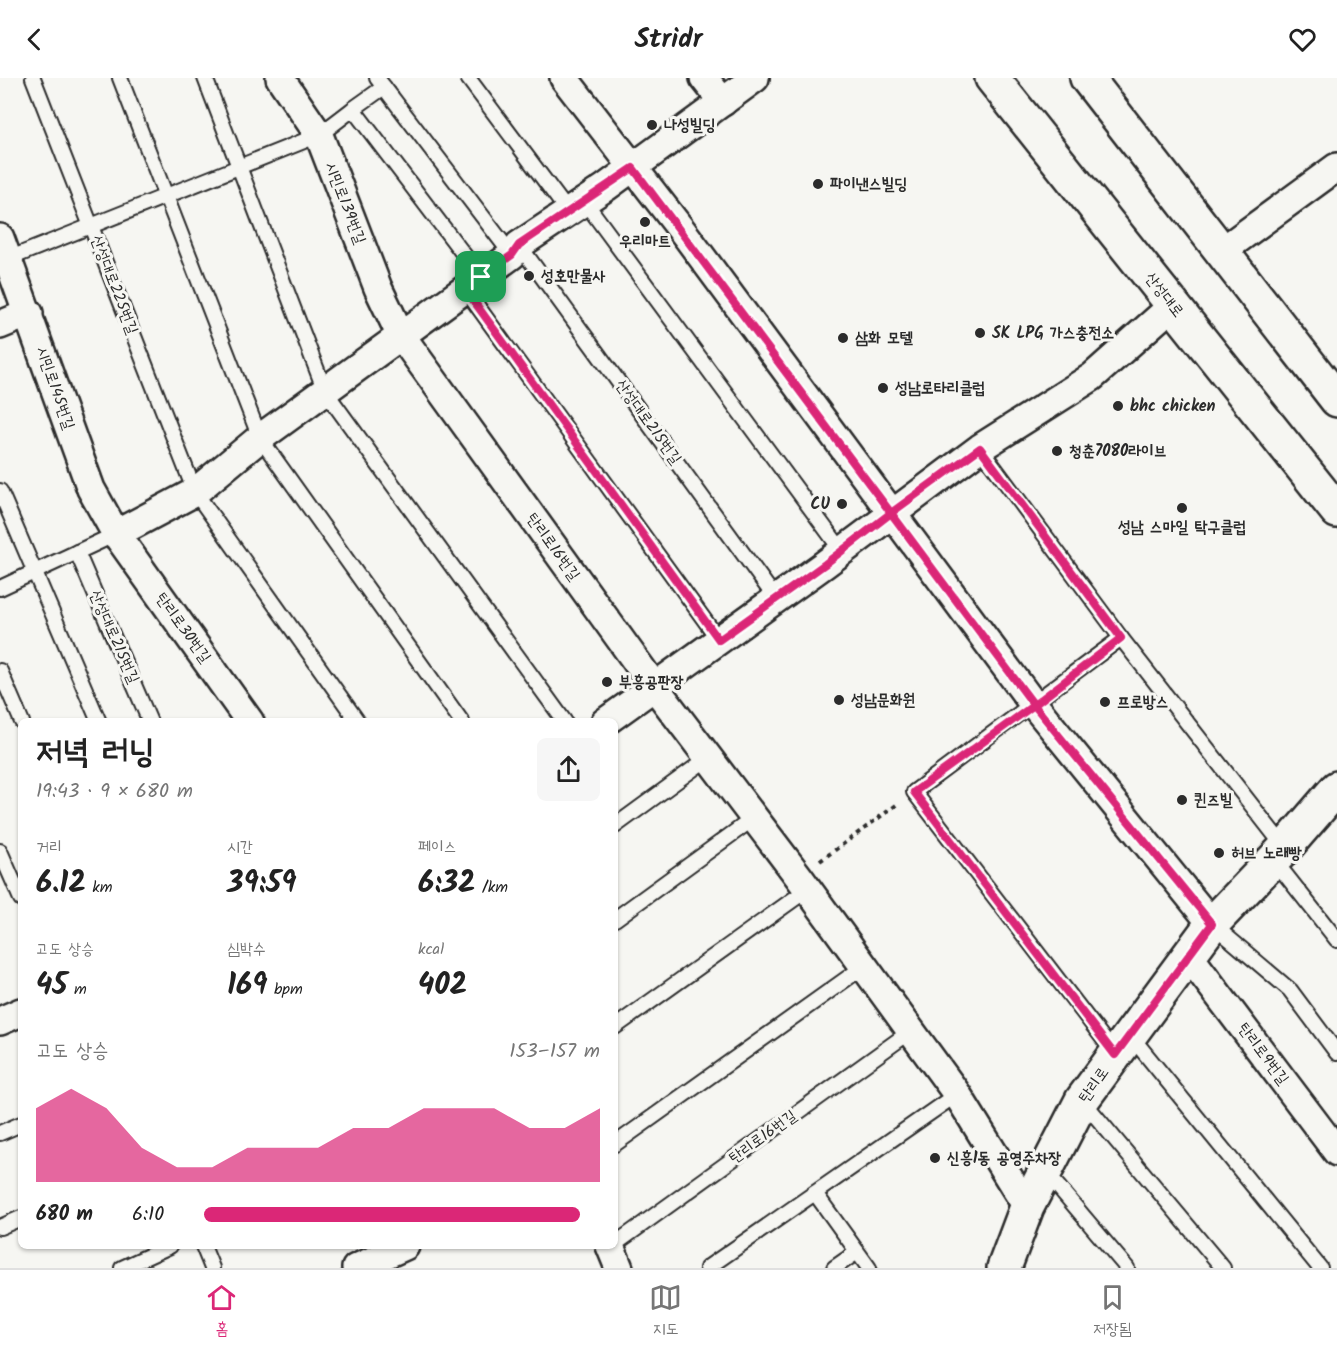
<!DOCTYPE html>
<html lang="ko">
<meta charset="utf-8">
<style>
:root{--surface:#fff;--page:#f6f6f6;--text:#222;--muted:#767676;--line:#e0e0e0;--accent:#db2777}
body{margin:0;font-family:Kalam,"Poor Story",sans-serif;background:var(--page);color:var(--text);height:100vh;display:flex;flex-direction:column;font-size:22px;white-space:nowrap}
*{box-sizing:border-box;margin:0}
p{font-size:20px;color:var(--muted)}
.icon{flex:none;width:33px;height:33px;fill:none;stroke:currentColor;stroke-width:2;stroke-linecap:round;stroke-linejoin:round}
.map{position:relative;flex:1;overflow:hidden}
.panel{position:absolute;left:18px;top:640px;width:600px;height:531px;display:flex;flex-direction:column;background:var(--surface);border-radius:9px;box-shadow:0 2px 4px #0004}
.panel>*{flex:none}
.pin{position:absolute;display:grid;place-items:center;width:51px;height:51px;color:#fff;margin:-26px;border-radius:12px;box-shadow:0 3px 9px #0006}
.round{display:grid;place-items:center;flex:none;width:63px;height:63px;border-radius:9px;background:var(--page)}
.overview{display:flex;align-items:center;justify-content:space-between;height:102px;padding:0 18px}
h1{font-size:33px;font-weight:700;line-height:45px}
.metrics{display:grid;grid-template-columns:repeat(3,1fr);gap:9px;height:102px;padding:6px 18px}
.metrics div{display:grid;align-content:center}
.metrics b{font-size:30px;font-weight:700}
.metrics small{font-size:16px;font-weight:400}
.metrics p{font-size:16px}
.chart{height:168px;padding:12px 18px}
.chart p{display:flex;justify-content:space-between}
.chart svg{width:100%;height:108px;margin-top:6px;fill:var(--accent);opacity:.7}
ul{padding:0 18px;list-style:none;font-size:20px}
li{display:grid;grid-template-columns:96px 72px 1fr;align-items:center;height:45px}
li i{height:15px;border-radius:8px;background:var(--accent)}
header{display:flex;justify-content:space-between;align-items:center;height:78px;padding:0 18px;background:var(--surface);font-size:27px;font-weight:700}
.menu{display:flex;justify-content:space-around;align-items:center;height:84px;border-top:2px solid var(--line);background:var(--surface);font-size:16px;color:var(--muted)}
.menu a{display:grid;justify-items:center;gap:3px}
.menu .selected{color:var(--accent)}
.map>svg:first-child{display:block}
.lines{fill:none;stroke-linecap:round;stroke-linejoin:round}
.service-casing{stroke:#2b2b2b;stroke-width:18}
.minor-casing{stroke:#2b2b2b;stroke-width:32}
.secondary-casing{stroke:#2b2b2b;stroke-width:38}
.primary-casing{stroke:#2b2b2b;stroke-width:38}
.path{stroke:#2b2b2b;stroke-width:4;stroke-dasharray:4.5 4.5;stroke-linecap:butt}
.service{stroke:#f6f6f2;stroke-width:14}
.minor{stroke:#f6f6f2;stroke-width:27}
.secondary{stroke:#f6f6f2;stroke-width:33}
.primary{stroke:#f6f6f2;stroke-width:33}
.route-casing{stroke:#fff;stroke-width:12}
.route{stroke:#db2777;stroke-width:8}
.poi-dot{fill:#2b2b2b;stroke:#f6f6f2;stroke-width:2}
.labels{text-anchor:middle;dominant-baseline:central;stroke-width:6;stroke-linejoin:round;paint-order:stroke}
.poi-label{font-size:16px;font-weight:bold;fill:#2b2b2b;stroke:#f6f6f2;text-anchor:start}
.street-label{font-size:16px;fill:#2b2b2b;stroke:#f6f6f2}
</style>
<header><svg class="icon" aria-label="back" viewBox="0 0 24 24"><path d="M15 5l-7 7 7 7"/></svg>Stridr<svg class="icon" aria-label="heart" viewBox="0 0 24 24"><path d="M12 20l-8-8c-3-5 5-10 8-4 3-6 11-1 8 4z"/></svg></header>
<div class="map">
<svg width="1337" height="1190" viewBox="0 0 1337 1190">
<rect width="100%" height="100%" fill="#f6f6f2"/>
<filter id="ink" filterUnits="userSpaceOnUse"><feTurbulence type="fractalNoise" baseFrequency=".0167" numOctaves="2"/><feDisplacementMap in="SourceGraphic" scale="12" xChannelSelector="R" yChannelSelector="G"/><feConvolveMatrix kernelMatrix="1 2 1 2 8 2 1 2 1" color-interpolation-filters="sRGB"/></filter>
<g filter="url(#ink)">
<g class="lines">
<defs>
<g id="service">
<path d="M 33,0 L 195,414 L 358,644"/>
<path d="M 120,0 L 260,360 L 462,644"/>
<path d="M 205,0 L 325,313 L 565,644"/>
<path d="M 377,0 L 512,177"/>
<path d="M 468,0 L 569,135"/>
<path d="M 353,31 L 384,9"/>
<path d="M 585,124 L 842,473"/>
<path d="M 519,167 L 776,521"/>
<path d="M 8,181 L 319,57 L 353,31 L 481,199"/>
<path d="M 465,211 L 719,562"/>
<path d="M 980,370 L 1121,560 L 1285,770"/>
<path d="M 0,413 L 99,644"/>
<path d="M 77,474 L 150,644"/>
<path d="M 0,510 L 116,456"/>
<path d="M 0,593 L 22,644"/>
<path d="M 615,748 L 708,680"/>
<path d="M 0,773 L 21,821"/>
<path d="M 1274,782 L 1337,862"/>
<path d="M 615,841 L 754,740"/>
<path d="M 1212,846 L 1290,912 L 1337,975"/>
<path d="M 615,949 L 808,811"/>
<path d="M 1130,957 L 1320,1190"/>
<path d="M 1115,976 L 914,714 L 1121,560"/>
<path d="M 1083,1023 L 1223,1190"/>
<path d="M 0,1055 L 21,1046"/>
<path d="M 615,1066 L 863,889"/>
<path d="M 1045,1093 L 1127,1190"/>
<path d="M 815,1115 L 869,1190"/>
<path d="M 0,1149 L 21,1140"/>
<path d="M 615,1166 L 911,953"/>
<path d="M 203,1168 L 212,1190"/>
<path d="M 122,1190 L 170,1168"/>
<path d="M 707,1190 L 957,1016"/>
<path d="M 834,1190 L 857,1174"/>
</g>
<g id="minor">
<path d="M 280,0 L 319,57 L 378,210 L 400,256 L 654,608 L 799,799 L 911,953 L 957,1016 L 1027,1129"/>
<path d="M 564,0 L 687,159 L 1034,627 L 1212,846"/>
<path d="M 704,0 L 723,24"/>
<path d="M 0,160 L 91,411 L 116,456 L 250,644"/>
<path d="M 1222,173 L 1337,89"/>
<path d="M 0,247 L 29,235"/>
<path d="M 116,456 L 195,414 L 260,360 L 512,177 L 519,167 L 606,109 L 755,0"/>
<path d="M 605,644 L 825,486 L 980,370 L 1092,299 L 1172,228"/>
<path d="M 1189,878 L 1337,1074"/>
<path d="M 0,943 L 21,934"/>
<path d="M 610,1168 L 619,1190"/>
<path d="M 356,1190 L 405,1168"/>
</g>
<path id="secondary" d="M 1004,1190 L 1027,1129 L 1082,1022 L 1212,846 L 1285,770 L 1337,710"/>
<g id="primary">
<path d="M 992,0 L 1337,433"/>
<path d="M 1087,0 L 1337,322"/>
</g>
</defs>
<use href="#service" class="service-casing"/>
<use href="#minor" class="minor-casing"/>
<use href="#secondary" class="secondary-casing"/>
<use href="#primary" class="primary-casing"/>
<path class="path" d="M 820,783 L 899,725"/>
<use href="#service" class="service"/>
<use href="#minor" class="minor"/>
<use href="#secondary" class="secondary"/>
<use href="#primary" class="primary"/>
</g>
</g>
<g class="lines" filter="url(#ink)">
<defs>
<path id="route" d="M 481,199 L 465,211 L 719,562 L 825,486 L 891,435 L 1034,627 L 914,714 L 1115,977 L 1212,846 L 1034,627 L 1121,560 L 980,370 L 891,435 L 633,90 L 519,167 L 512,177 L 481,199"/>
</defs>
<use href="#route" class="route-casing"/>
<use href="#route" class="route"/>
</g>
<g class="poi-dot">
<circle cx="652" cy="47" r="6"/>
<circle cx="818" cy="106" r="6"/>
<circle cx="645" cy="144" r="6"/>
<circle cx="529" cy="198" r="6"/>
<circle cx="980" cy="255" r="6"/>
<circle cx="843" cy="260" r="6"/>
<circle cx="883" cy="310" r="6"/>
<circle cx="1118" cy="328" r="6"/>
<circle cx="1057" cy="373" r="6"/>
<circle cx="842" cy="426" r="6"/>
<circle cx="1182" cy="430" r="6"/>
<circle cx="607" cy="604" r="6"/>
<circle cx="839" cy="622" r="6"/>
<circle cx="1105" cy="624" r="6"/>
<circle cx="1182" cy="722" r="6"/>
<circle cx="1219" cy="775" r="6"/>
<circle cx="935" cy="1080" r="6"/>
</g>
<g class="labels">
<g class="poi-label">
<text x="664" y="47">나성빌딩</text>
<text x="830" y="106">파이낸스빌딩</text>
<text x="645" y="163" text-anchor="middle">우리마트</text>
<text x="541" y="198">성호만물사</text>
<text x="992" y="255">SK LPG 가스충전소</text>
<text x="855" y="260">삼화 모텔</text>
<text x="895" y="310">성남로타리클럽</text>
<text x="1130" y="328">bhc chicken</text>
<text x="1069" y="373">청춘7080라이브</text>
<text x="830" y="426" text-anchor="end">CU</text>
<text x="1182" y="449" text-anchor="middle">성남 스마일 탁구클럽</text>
<text x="619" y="604">부흥공판장</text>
<text x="851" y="622">성남문화원</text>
<text x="1117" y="624">프로방스</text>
<text x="1194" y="722">퀸즈빌</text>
<text x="1231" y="775">허브 노래빵</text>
<text x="947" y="1080">신흥1동 공영주차장</text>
</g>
<g class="street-label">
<text transform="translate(345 125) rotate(69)">시민로139번길</text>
<text transform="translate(114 207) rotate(69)">산성대로225번길</text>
<text transform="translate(1164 217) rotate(52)">산성대로</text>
<text transform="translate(55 310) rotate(71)">시민로145번길</text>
<text transform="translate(648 344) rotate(54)">산성대로215번길</text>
<text transform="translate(553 469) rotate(54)">탄리로16번길</text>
<text transform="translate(183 550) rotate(54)">탄리로30번길</text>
<text transform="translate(114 559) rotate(66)">산성대로215번길</text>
<text transform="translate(1263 976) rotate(53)">탄리로9번길</text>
<text transform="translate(1094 1007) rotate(-55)">탄리로</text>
<text transform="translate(763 1059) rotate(-36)">탄리로16번길</text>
</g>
</g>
</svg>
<div class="pin" style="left:481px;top:199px;background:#1e9e55"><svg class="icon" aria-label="arrive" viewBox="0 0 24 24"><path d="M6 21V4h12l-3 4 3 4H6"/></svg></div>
<section class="panel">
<div class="overview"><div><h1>저녁 러닝</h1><p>19:43 · 9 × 680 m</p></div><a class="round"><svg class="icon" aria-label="share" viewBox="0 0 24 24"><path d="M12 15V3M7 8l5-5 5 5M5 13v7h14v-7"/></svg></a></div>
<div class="metrics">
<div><p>거리</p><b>6.12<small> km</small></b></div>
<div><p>시간</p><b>39:59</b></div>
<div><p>페이스</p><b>6:32<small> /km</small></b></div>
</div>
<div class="metrics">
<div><p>고도 상승</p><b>45<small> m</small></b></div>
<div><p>심박수</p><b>169<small> bpm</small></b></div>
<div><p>kcal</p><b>402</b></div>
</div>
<div class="chart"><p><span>고도 상승</span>153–157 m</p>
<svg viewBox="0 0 160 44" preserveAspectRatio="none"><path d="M0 44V14L10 6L20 14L30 30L40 38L50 38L60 30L70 30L80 30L90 22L100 22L110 14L120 14L130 14L140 22L150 22L160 14V44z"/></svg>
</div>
<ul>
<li><b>680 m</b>6:10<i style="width:95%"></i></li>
</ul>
</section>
</div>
<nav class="menu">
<a class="selected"><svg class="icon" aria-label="home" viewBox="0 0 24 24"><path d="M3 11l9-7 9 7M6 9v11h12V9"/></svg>홈</a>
<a><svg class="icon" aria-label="map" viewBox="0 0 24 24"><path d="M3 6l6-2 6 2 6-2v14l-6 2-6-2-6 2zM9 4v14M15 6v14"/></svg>지도</a>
<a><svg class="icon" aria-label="saved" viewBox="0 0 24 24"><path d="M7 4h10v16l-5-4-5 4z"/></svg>저장됨</a>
</nav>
